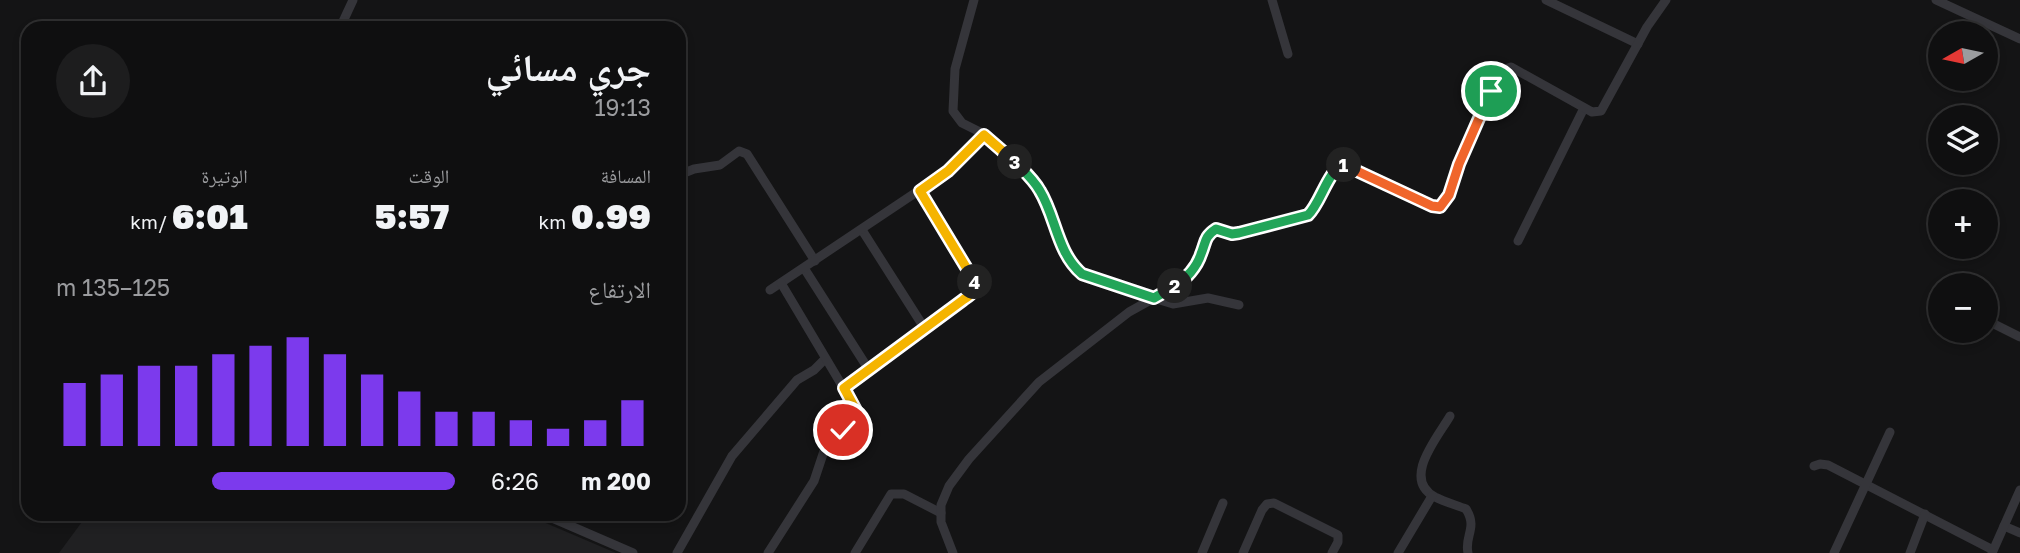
<!DOCTYPE html>
<html lang="ar">
<meta charset="utf-8">
<style>
:root{--surface:#0f0f10;--page:#1d1d1e;--text:#f1f3f6;--muted:#9b9c9f;--line:#2f2f30;--accent:#7c3aed}
body{margin:0;font-family:"Golos Text","Noto Naskh Arabic",sans-serif;background:var(--page);color:var(--text);direction:rtl;height:100vh;display:flex;flex-direction:column;font-size:26px;white-space:nowrap}
*{box-sizing:border-box;margin:0}
p{font-size:23px;color:var(--muted)}
.icon{flex:none;width:38px;height:38px;fill:none;stroke:currentColor;stroke-width:2;stroke-linecap:round;stroke-linejoin:round}
.map{position:relative;flex:1;overflow:hidden;direction:ltr}
.panel{position:absolute;left:21px;top:21px;width:665px;height:500px;display:flex;flex-direction:column;background:var(--surface);border-radius:21px;box-shadow:0 4px 10px #0003,0 0 0 2px var(--line);direction:rtl}
.panel>*{flex:none}
.needle{width:46px;rotate:261deg}
.controls{position:absolute;left:1928px;top:21px;display:grid;gap:14px}
.controls a{display:grid;place-items:center;width:70px;height:70px;border-radius:50%;background:var(--surface);box-shadow:0 4px 10px #0003,0 0 0 2px var(--line);font-size:35px}
.pin{position:absolute;display:grid;place-items:center;width:60px;height:60px;color:#fff;margin:-30px;border:4px solid #fff;border-radius:50%;box-shadow:0 2px 7px #0007}
.km{position:absolute;width:35px;height:35px;margin:-18px;border-radius:50%;background:#222;color:#fff;font-size:19px;line-height:35px;text-align:center}
.round{display:grid;place-items:center;flex:none;width:74px;height:74px;border-radius:37px;background:var(--page)}
.summary{display:flex;align-items:center;justify-content:space-between;height:119px;padding:0 35px}
h1{font-size:38px;font-weight:800;line-height:52px}
.figures{display:grid;grid-template-columns:repeat(3,1fr);gap:10px;height:119px;padding:7px 35px}
.figures div{display:grid;align-content:center}
.figures b{font-size:35px;font-weight:800}
.figures small{font-size:19px;font-weight:400}
.figures p{font-size:19px}
.chart{height:196px;padding:14px 35px}
.chart p{display:flex;justify-content:space-between}
.chart svg{width:100%;height:126px;margin-top:7px;stroke:var(--accent);stroke-width:6}
ul{padding:0 35px;list-style:none;font-size:23px}
li{display:grid;grid-template-columns:112px 84px 1fr;align-items:center;height:52px}
li i{height:18px;border-radius:9px;background:var(--accent)}
.map>svg:first-child{display:block}
.built{fill:#202022}
.lines{fill:none;stroke-linecap:round;stroke-linejoin:round}
.minor{stroke:#35353a;stroke-width:9}
.split-1-casing{stroke:#fff;stroke-width:14}
.split-2-casing{stroke:#fff;stroke-width:14}
.split-3-casing{stroke:#fff;stroke-width:14}
.split-4-casing{stroke:#fff;stroke-width:14}
.split-5-casing{stroke:#fff;stroke-width:14}
.split-1{stroke:#f0652b;stroke-width:9}
.split-2{stroke:#22a559;stroke-width:9}
.split-3{stroke:#22a559;stroke-width:9}
.split-4{stroke:#f5b400;stroke-width:9}
.split-5{stroke:#f5b400;stroke-width:9}
</style>
<div class="map">
<svg width="2020" height="553" viewBox="0 0 2020 553">
<rect width="100%" height="100%" fill="#141415"/>
<path class="built" d="M 87,515 L 527,515 L 616,553 L 59,553 Z"/>
<g class="lines">
<g class="minor">
<path d="M 974,0 L 955,69 L 953,111 L 962,123 L 980,132 L 1003,149 L 1030,177 L 1041,192 L 1053,224 L 1074,268 L 1082,274 L 1104,283 L 1173,304 L 1208,298 L 1239,305"/>
<path d="M 1272,0 L 1288,54"/>
<path d="M 1546,0 L 1638,44"/>
<path d="M 1936,0 L 2020,39"/>
<path d="M 340,28 L 353,0"/>
<path d="M 679,175 L 694,169 L 720,165 L 739,151 L 747,154 L 815,261"/>
<path d="M 862,230 L 925,329"/>
<path d="M 1518,241 L 1584,108"/>
<path d="M 804,268 L 869,370"/>
<path d="M 770,290 L 948,171 L 984,135"/>
<path d="M 1986,320 L 2020,337"/>
<path d="M 844,389 L 963,300 L 976,288 L 975,283 L 920,191"/>
<path d="M 1450,416 C 1438,437 1401,479 1435,497 C 1445,502 1456,505 1466,509 C 1478,528 1464,536 1468,553"/>
<path d="M 1814,466 L 1820,464 L 1828,465 L 1993,550"/>
<path d="M 543,514 L 633,553"/>
<path d="M 2004,526 L 2020,533"/>
<path d="M 677,553 L 732,456 L 797,380 L 814,370 L 825,359"/>
<path d="M 768,553 L 814,481 L 826,445 L 832,437 L 858,419 L 853,404 L 781,283"/>
<path d="M 855,553 L 891,494 L 904,494 L 941,513"/>
<path d="M 953,553 L 941,522 L 941,505 L 949,486 L 969,459 L 1039,382 L 1129,312 L 1183,282 L 1198,261 L 1204,239 L 1216,229 L 1232,234 L 1239,233 L 1308,215 C 1320,204 1326,174 1338,167 C 1343,164 1345,165 1350,166 L 1432,206 L 1440,207 C 1451,197 1453,181 1457,167 C 1464,148 1492,81 1505,69 L 1511,67 L 1592,112 L 1601,111 L 1647,27 L 1666,0"/>
<path d="M 1202,553 L 1223,503"/>
<path d="M 1243,553 L 1262,510 L 1267,504 L 1274,503 L 1338,535 L 1338,542 L 1332,553"/>
<path d="M 1398,553 L 1432,496"/>
<path d="M 1834,553 L 1890,432"/>
<path d="M 1910,553 L 1925,514"/>
<path d="M 1992,553 L 2020,490"/>
</g>
</g>
<g class="lines">
<defs>
<path id="split-1" d="M 1344,165 L 1432,206 L 1440,207 L 1449,195 L 1459,164 L 1491,91"/>
<path id="split-2" d="M 1175,286 C 1186,279 1197,267 1201,254 C 1206,242 1204,237 1216,229 L 1232,234 L 1239,233 L 1308,215 C 1321,203 1328,169 1344,165"/>
<path id="split-3" d="M 1015,162 C 1024,171 1034,180 1040,191 C 1056,217 1057,253 1082,274 L 1154,298 L 1175,286"/>
<path id="split-4" d="M 975,282 L 920,191 L 948,171 L 984,135 L 1015,162"/>
<path id="split-5" d="M 843,430 L 858,419 L 858,414 L 844,388 L 963,300 C 970,295 976,292 975,282"/>
</defs>
<use href="#split-1" class="split-1-casing"/>
<use href="#split-2" class="split-2-casing"/>
<use href="#split-3" class="split-3-casing"/>
<use href="#split-4" class="split-4-casing"/>
<use href="#split-5" class="split-5-casing"/>
<use href="#split-1" class="split-1"/>
<use href="#split-2" class="split-2"/>
<use href="#split-3" class="split-3"/>
<use href="#split-4" class="split-4"/>
<use href="#split-5" class="split-5"/>
</g>
</svg>
<div class="controls">
<a><svg class="needle" viewBox="-14 -14 28 28"><path d="M0-13l5 13h-10z" fill="#e53935"/><path d="M0 13l5-13h-10z" fill="#9b9c9f"/></svg></a>
<a><svg class="icon" aria-label="layers" viewBox="0 0 24 24"><path d="M12 4l9 5-9 5-9-5zM3 14l9 5 9-5"/></svg></a>
<a>+</a>
<a>−</a>
</div>
<div class="pin" style="left:1491px;top:91px;background:#1e9e55"><svg class="icon" aria-label="arrive" viewBox="0 0 24 24"><path d="M6 21V4h12l-3 4 3 4H6"/></svg></div>
<div class="pin" style="left:843px;top:430px;background:#d93025"><svg class="icon" aria-label="check" viewBox="0 0 24 24"><path d="M5 12l5 5 9-10"/></svg></div>
<b class="km" style="left:1344px;top:165px">1</b>
<b class="km" style="left:1175px;top:286px">2</b>
<b class="km" style="left:1015px;top:162px">3</b>
<b class="km" style="left:975px;top:282px">4</b>
<section class="panel">
<div class="summary"><div><h1>جري مسائي</h1><p>19:13</p></div><a class="round"><svg class="icon" aria-label="share" viewBox="0 0 24 24"><path d="M12 15V3M7 8l5-5 5 5M5 13v7h14v-7"/></svg></a></div>
<div class="figures">
<div><p>المسافة</p><b>0.99<small> km</small></b></div>
<div><p>الوقت</p><b>5:57</b></div>
<div><p>الوتيرة</p><b>6:01<small> /km</small></b></div>
</div>
<div class="chart"><p><span>الارتفاع</span>125–135 m</p>
<svg viewBox="0 0 160 44" preserveAspectRatio="none"><path d="M5 44V22M15 44V19M25 44V16M35 44V16M45 44V12M55 44V9M65 44V6M75 44V12M85 44V19M95 44V25M105 44V32M115 44V32M125 44V35M135 44V38M145 44V35M155 44V28"/></svg>
</div>
<ul>
<li><b>200 m</b>6:26<i style="width:61%"></i></li>
</ul>
</section>
</div>
